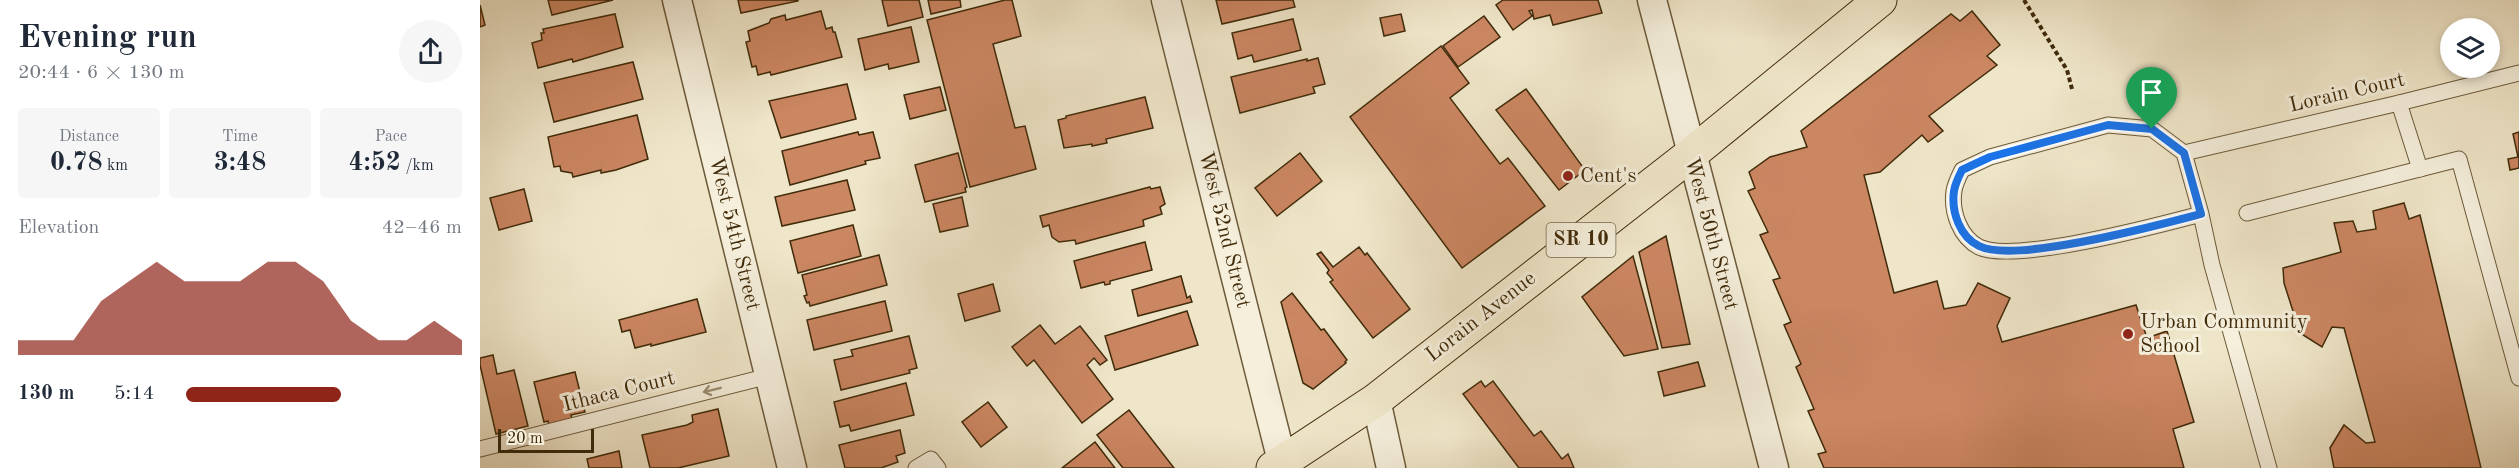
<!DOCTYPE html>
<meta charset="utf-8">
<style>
:root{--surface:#fff;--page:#f6f6f7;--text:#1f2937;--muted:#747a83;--accent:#8f2418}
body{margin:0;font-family:"Old Standard TT",serif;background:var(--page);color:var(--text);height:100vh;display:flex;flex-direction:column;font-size:22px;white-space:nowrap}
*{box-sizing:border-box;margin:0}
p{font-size:20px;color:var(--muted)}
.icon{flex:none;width:33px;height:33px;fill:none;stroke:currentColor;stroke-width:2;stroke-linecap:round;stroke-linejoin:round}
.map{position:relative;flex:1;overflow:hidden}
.side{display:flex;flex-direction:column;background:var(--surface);width:480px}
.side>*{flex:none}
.buttons{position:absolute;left:1960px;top:18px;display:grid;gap:12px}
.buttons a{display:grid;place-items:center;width:60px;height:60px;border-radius:50%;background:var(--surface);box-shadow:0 3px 9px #0003;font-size:30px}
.scale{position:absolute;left:18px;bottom:15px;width:96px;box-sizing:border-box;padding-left:6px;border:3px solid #402b0a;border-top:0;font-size:16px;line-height:21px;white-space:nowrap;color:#402b0a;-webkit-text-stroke:4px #f5efdc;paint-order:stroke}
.pin{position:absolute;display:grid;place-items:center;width:51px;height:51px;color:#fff;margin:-62px -26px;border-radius:50% 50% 50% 0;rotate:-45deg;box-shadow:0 0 6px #0007}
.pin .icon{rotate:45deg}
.round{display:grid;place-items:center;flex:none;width:63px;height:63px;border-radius:32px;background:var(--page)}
.headline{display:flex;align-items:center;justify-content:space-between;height:102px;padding:0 18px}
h1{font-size:33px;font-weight:600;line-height:45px}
.stats{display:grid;grid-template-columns:repeat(3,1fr);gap:9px;height:102px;padding:6px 18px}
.stats div{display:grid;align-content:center;border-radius:6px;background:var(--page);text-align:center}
.stats b{font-size:26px;font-weight:600}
.stats small{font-size:16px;font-weight:400}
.stats p{font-size:16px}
.chart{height:168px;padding:12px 18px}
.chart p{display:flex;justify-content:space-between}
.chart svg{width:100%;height:108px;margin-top:6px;fill:var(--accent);opacity:.7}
ul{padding:0 18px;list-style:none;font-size:20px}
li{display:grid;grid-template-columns:96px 72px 1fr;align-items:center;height:45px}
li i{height:15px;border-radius:8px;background:var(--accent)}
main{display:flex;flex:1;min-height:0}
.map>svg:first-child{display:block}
.building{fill:#cb8662;stroke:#402b0a;stroke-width:1.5}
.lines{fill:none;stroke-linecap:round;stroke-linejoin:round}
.service-casing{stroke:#6c5a3a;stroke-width:17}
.minor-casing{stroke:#6c5a3a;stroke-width:31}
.primary-casing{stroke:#402b0a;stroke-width:35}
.path{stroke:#402b0a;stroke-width:4;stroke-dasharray:4.5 3;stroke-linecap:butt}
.service{stroke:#f5efdc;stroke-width:15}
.minor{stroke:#f5efdc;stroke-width:28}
.primary{stroke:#efe6c9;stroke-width:33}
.oneway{stroke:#9a8d73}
.route-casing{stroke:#fff;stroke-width:12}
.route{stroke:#1a73e8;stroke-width:8}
.poi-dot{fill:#8f2418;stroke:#f5efdc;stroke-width:2}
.labels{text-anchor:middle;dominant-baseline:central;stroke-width:6;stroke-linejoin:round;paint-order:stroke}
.shield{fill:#f5efdc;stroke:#766649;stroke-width:1.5}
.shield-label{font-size:20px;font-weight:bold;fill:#402b0a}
.street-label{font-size:21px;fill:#402b0a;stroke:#f5efdc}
.poi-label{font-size:21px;fill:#402b0a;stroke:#f5efdc;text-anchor:start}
</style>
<main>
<section class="side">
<div class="headline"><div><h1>Evening run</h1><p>20:44 · 6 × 130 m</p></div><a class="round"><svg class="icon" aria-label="share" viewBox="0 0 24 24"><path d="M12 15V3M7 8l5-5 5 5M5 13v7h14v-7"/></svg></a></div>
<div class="stats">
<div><p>Distance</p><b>0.78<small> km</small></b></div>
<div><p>Time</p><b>3:48</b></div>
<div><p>Pace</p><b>4:52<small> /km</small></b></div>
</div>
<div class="chart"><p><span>Elevation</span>42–46 m</p>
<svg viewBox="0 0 160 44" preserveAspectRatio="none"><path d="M0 44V38L10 38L20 38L30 22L40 14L50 6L60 14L70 14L80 14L90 6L100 6L110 14L120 30L130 38L140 38L150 30L160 38V44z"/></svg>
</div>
<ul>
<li><b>130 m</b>5:14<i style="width:56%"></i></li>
</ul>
</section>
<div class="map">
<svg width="2039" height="468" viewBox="0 0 2039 468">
<rect width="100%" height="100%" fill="#efe6c9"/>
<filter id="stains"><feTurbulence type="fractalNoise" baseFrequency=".00333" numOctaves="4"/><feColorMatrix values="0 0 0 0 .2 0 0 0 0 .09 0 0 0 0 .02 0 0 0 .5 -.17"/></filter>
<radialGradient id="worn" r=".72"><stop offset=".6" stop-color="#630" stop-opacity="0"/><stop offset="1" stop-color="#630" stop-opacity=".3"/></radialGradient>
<g class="building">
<path d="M 68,0 L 133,0 L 72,15 Z"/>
<path d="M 258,0 L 318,0 L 318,1 L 261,13 Z"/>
<path d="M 402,0 L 439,0 L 443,17 L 408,26 Z"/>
<path d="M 448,0 L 480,0 L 481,7 L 451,14 Z"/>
<path d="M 525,0 L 532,0 L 541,36 L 513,44 L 535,128 L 545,126 L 556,169 L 490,187 L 447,20 Z"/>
<path d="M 736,0 L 813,0 L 815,7 L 742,24 Z"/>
<path d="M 1023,0 L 1118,0 L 1122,13 L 1073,25 L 1070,15 L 1054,19 L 1052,10 L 1049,11 L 1052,16 L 1033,30 L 1016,5 Z"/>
<path d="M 0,5 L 5,25 L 0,27 Z"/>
<path d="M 341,11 L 346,29 L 352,27 L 353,32 L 355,32 L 362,57 L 291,75 L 290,72 L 278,75 L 276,66 L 272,67 L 266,42 L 270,41 L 268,31 L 289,23 L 291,19 L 305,15 L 306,20 Z"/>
<path d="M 1492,11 L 1520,45 L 1507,56 L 1517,65 L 1449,116 L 1463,131 L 1448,142 L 1442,135 L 1400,172 L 1384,175 L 1414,293 L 1457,281 L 1464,309 L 1486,305 L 1498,283 L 1530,298 L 1517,326 L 1522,342 L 1656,305 L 1667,338 L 1687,331 L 1714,422 L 1693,429 L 1704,468 L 1344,468 L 1338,454 L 1346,452 L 1328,411 L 1334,409 L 1316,367 L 1321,364 L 1304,325 L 1311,322 L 1293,280 L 1300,278 L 1280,235 L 1288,232 L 1268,191 L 1275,188 L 1269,172 L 1290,157 L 1327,147 L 1321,131 L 1471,14 L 1480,21 Z"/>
<path d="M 135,14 L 143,47 L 93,62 L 92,59 L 58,68 L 52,43 L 62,40 L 61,33 L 64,33 L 63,29 Z"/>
<path d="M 921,14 L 925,31 L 904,36 L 900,18 Z"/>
<path d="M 1004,16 L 1020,37 L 978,67 L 963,46 Z"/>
<path d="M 813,19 L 821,50 L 774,62 L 772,55 L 758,59 L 752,33 Z"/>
<path d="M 431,27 L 439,62 L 409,69 L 408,64 L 385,70 L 378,39 Z"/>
<path d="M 961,46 L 989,83 L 970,98 L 1020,164 L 1028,158 L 1065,206 L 982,268 L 870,117 Z"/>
<path d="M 838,58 L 845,84 L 833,87 L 835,93 L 760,113 L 751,77 L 827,59 L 827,61 Z"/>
<path d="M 153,62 L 163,99 L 74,122 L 64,83 Z"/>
<path d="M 367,84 L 376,119 L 301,138 L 289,101 Z"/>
<path d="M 460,87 L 466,110 L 430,119 L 424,95 Z"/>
<path d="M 1046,89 L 1105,170 L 1079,190 L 1016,110 Z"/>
<path d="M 665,97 L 673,128 L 626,139 L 627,143 L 612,146 L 612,144 L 584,148 L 578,120 L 586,118 L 586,116 Z"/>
<path d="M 157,115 L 168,159 L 136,170 L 121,173 L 121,170 L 93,177 L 92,173 L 81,171 L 80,166 L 74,167 L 68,137 Z"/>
<path d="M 378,132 L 379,135 L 393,132 L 400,158 L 385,161 L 386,164 L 310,185 L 302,151 Z"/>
<path d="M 2039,132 L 2039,168 L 2030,170 L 2028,159 L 2038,157 L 2033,134 Z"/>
<path d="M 478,153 L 487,187 L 485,188 L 486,192 L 445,202 L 435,165 Z"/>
<path d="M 820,153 L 842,181 L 797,216 L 775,188 Z"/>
<path d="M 367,180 L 375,210 L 302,226 L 295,197 Z"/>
<path d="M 670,187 L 671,189 L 680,187 L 685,204 L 680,207 L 682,214 L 663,220 L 664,226 L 596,244 L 595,240 L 579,242 L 572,237 L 569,225 L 563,227 L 560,216 Z"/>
<path d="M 44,189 L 52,221 L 19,230 L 10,198 Z"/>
<path d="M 482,197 L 488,226 L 460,232 L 453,204 Z"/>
<path d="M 1924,203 L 1929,219 L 1940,215 L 2001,468 L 1854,468 L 1850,448 L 1864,425 L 1886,443 L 1895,442 L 1864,328 L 1852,327 L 1842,347 L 1820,333 L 1804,283 L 1803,268 L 1861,252 L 1854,223 L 1873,221 L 1877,232 L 1896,229 L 1893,211 Z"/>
<path d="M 373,225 L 381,256 L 318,273 L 310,241 Z"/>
<path d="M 1186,236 L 1210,344 L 1182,348 L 1159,252 Z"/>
<path d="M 665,242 L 672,270 L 630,281 L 630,284 L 625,285 L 624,282 L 601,288 L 594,261 Z"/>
<path d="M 879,247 L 885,255 L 887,253 L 930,309 L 893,338 L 850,282 L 853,280 L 847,273 L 849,270 L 837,254 L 841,252 L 853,267 Z"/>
<path d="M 399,255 L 407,285 L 330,306 L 329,302 L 327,303 L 324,296 L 327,295 L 322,275 Z"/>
<path d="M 1153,256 L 1178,349 L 1144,356 L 1102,297 Z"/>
<path d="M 701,276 L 707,298 L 710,296 L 712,302 L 658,316 L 652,290 Z"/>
<path d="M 513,284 L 520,311 L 485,321 L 478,294 Z"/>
<path d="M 812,293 L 841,330 L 844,329 L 867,360 L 865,362 L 866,363 L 833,389 L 823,383 L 801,302 Z"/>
<path d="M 217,299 L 226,332 L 171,346 L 171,344 L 155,348 L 150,330 L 142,332 L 139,320 Z"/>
<path d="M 405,301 L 412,331 L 334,350 L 327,320 Z"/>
<path d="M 707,311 L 718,345 L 635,370 L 625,336 Z"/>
<path d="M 560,325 L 575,344 L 600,326 L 627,360 L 620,365 L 614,358 L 607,365 L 633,399 L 602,423 L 554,360 L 547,366 L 532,347 Z"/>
<path d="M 429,336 L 437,368 L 429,370 L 430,373 L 361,390 L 354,360 L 373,356 L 371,350 Z"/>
<path d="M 13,355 L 17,374 L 34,370 L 48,426 L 16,434 L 0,365 L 0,358 Z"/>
<path d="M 1218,362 L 1225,386 L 1184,396 L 1178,372 Z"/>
<path d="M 95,372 L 105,412 L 91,415 L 92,419 L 69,425 L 68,421 L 64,422 L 54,382 Z"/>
<path d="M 1001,381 L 1005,387 L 1013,381 L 1054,436 L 1061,431 L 1082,459 L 1088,454 L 1094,468 L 1039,468 L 983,394 Z"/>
<path d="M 426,383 L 434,415 L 371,431 L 369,425 L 360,427 L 354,402 Z"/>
<path d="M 508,402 L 527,427 L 501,447 L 482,422 Z"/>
<path d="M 238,409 L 249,456 L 198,468 L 170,468 L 162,435 L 207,425 L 213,422 L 212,415 Z"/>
<path d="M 649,410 L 694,468 L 643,468 L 617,435 Z"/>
<path d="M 420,430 L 425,453 L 416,456 L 418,462 L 401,468 L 365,468 L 359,445 Z"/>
<path d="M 615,442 L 635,468 L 582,468 Z"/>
<path d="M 139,451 L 142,468 L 109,468 L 107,459 Z"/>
</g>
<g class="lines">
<defs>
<g id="service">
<path d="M 1919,103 L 1940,169"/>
<path d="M 1704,153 L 1919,103 L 2039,73"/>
<path d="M 1767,213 L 1979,159 L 2039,378"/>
<path d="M 1721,214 C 1679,225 1534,264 1499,247 C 1480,237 1471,212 1474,191 C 1475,184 1479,176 1482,170 L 1510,157 L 1628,125 L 1672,129 L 1704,153 L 1721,214 L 1732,265 L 1789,468"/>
<path d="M 0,449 L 289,376"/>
<path d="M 436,468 L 451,459 L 458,468"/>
</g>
<g id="minor">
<path d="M 197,0 L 312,468"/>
<path d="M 686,0 L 802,461"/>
<path d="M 1172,0 L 1294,468"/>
<path d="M 896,400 L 911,468"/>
</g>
<path id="primary" d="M 793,468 L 896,400 L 1210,155 L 1400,0"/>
</defs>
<use href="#service" class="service-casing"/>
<use href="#minor" class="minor-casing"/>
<use href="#primary" class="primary-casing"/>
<path class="path" d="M 1544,0 L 1587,70 L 1592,89"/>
<use href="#service" class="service"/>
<use href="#minor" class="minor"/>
<use href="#primary" class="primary"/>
</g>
<defs><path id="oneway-shaft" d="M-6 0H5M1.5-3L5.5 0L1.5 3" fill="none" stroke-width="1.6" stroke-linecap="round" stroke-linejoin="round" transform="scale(1.5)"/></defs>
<use class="oneway" href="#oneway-shaft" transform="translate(232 390) rotate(166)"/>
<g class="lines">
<defs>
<path id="route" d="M 1628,125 L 1672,129 L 1704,153 L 1721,214 C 1679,225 1535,264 1499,246 C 1480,237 1471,212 1474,191 C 1475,184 1479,176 1482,170 L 1510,157 Z"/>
</defs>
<use href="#route" class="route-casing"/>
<use href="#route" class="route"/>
</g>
<g class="poi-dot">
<circle cx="1088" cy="176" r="6"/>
<circle cx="1648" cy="334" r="6"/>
</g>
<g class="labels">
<rect class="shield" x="1066.5" y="223" width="69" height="34" rx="4.5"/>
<g class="shield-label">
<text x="1101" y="240">SR 10</text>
</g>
<g class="street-label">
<text transform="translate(1867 93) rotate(-13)">Lorain Court</text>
<text transform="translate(744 230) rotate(76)">West 52nd Street</text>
<text transform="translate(254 234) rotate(76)">West 54th Street</text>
<text transform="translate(1231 234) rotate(75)">West 50th Street</text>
<text transform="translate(1001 317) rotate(-38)">Lorain Avenue</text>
<text transform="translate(139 392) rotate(-14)">Ithaca Court</text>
</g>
<g class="poi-label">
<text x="1100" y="176">Cent's</text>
<text x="1660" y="322">Urban Community<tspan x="1660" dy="24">School</tspan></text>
</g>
</g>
<rect width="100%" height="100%" filter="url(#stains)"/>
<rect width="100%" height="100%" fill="url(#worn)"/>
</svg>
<div class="buttons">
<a><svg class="icon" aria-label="layers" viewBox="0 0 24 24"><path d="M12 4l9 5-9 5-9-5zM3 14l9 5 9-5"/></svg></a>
</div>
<div class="scale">20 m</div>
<div class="pin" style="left:1672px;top:129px;background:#1e9e55"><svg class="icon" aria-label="arrive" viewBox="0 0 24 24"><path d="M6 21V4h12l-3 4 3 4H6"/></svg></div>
</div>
</main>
